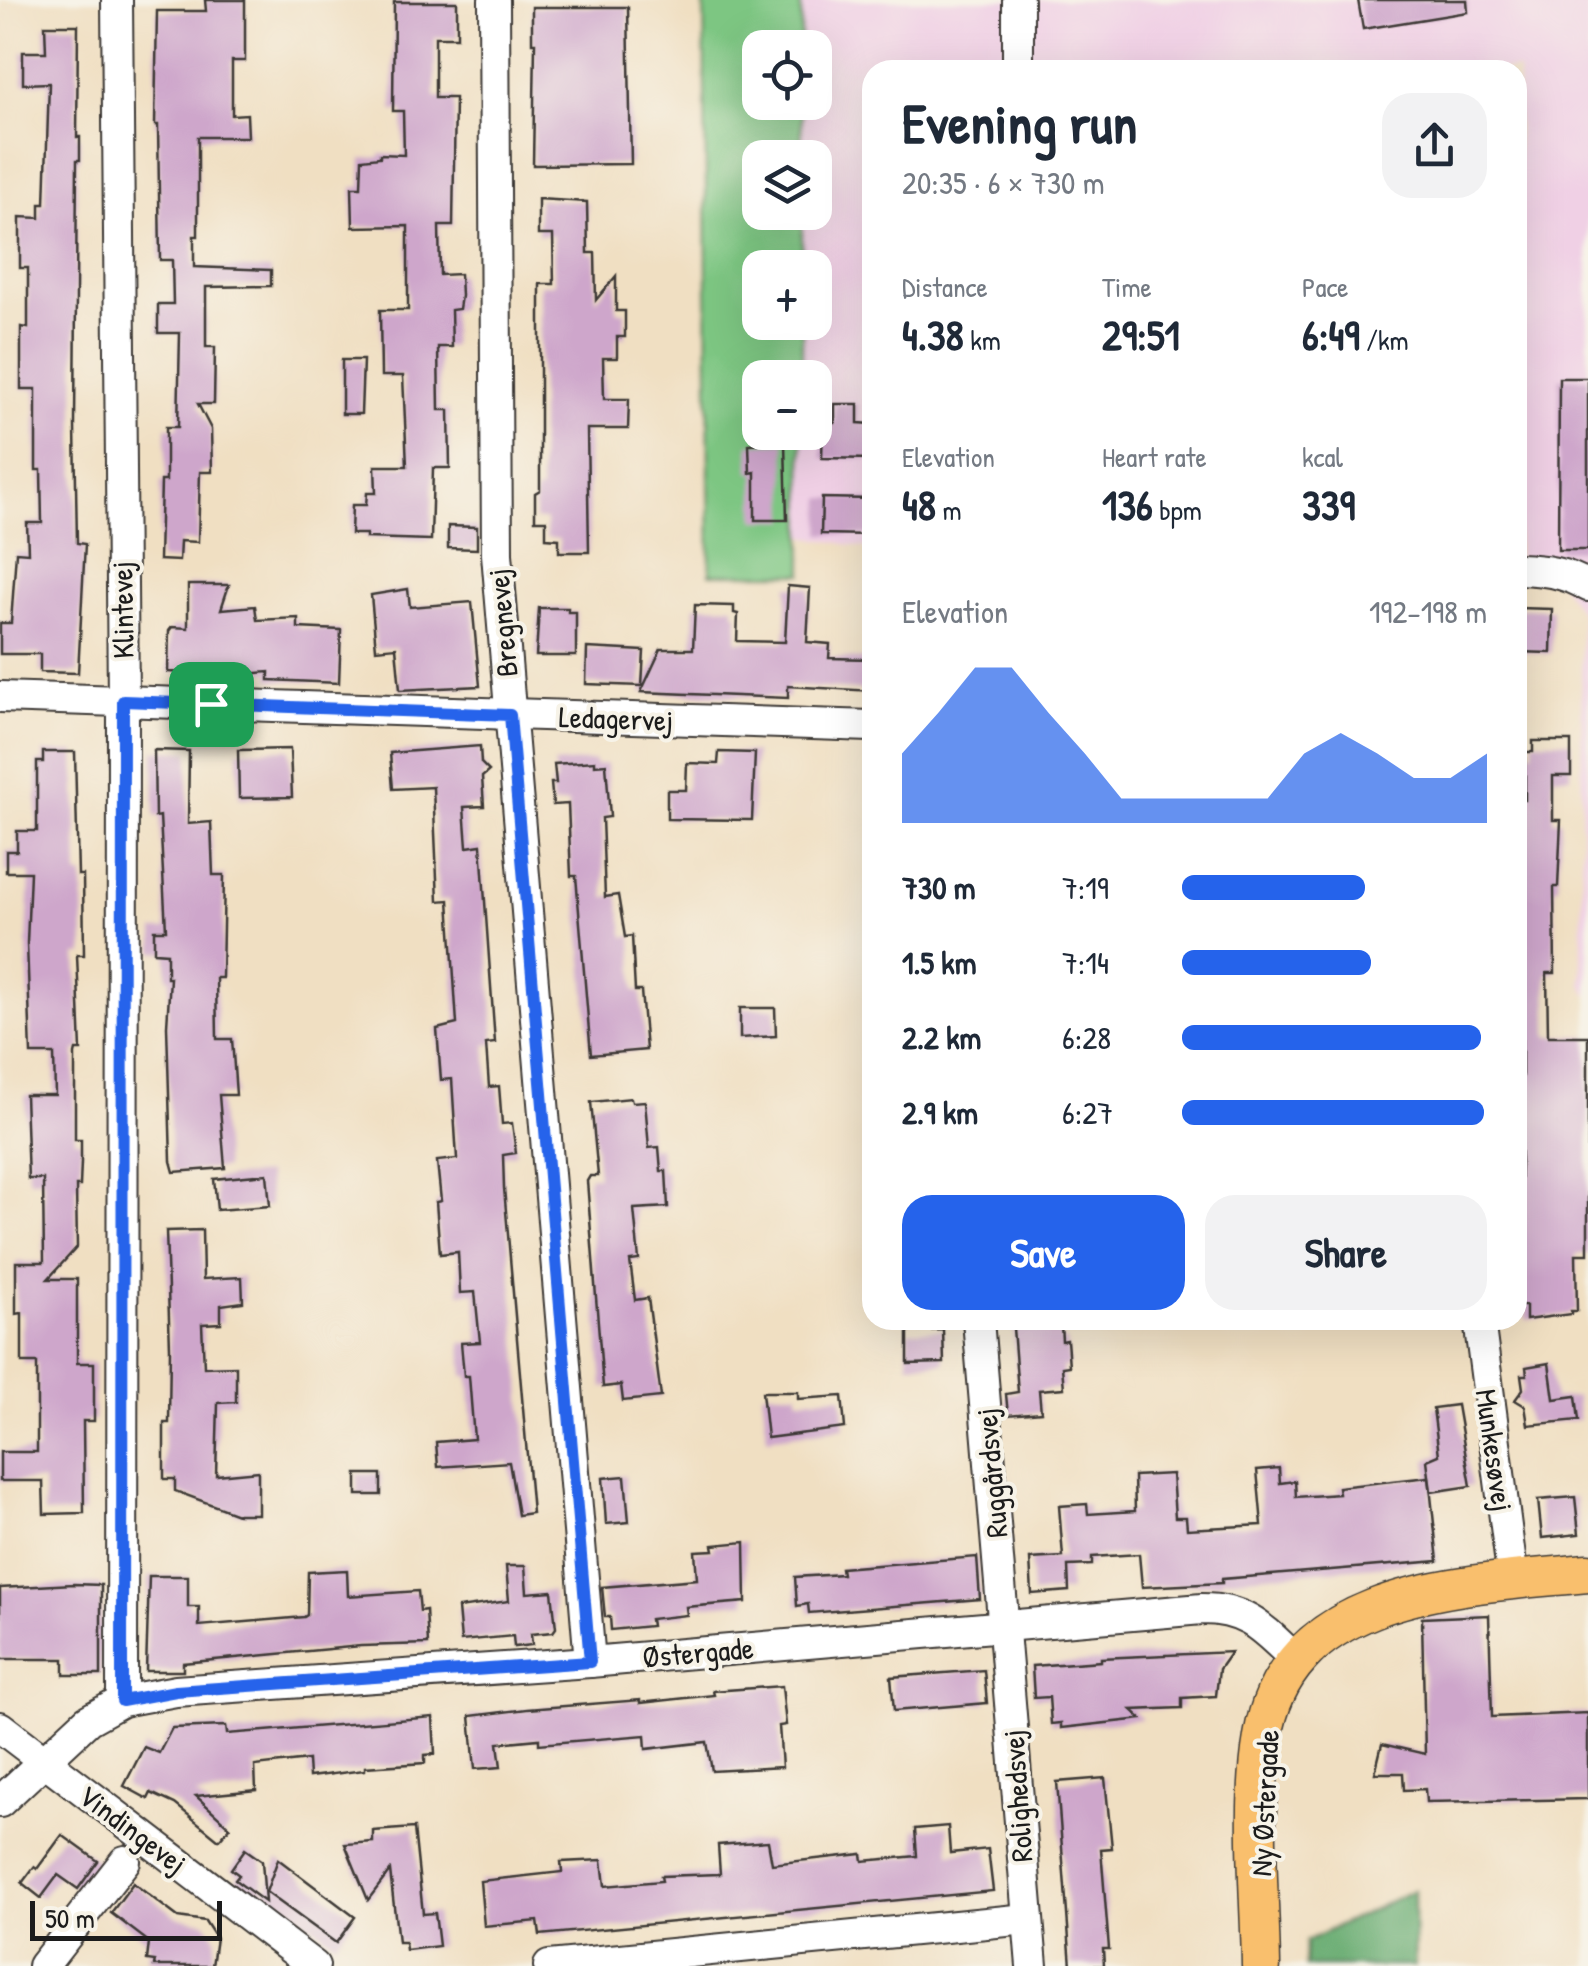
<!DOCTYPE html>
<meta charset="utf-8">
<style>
:root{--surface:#fff;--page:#f2f2f3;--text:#1f2937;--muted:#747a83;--accent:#2563eb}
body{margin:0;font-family:"Patrick Hand",sans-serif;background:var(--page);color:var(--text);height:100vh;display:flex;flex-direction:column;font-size:38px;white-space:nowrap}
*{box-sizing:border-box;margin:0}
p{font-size:32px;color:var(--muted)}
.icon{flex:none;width:55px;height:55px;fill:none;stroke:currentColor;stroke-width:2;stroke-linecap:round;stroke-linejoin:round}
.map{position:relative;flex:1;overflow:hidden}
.side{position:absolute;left:862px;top:60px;width:665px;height:1270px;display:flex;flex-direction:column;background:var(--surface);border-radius:30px;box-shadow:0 10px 40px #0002}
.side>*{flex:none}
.controls{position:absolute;left:742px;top:30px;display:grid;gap:20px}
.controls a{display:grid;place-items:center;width:90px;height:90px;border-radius:20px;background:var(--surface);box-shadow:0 10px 40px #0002;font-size:50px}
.scale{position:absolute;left:30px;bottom:25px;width:192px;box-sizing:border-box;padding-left:10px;border:5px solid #1c1c1c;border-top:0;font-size:28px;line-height:35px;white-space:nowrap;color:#1c1c1c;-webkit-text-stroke:8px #f7f3e8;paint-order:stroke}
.pin{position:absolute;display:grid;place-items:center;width:85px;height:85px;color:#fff;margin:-42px;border-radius:20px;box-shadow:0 5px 15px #0006}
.round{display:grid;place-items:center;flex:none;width:105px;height:105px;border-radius:30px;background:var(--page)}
.head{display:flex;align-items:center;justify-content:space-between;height:170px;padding:0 40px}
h1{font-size:55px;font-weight:700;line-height:75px}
.figures{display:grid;grid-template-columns:repeat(3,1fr);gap:15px;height:170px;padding:10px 40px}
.figures div{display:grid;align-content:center}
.figures b{font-size:42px;font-weight:700}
.figures small{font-size:28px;font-weight:400}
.figures p{font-size:28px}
.chart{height:280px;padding:20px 40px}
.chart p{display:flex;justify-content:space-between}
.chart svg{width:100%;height:180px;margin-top:10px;fill:var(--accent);opacity:.7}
.action{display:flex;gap:20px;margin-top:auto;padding:20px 40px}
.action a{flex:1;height:115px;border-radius:30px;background:var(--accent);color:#fff;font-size:40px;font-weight:700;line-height:115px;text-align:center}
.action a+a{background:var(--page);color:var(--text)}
ul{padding:0 40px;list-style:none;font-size:32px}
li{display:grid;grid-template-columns:160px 120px 1fr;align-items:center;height:75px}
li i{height:25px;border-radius:12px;background:var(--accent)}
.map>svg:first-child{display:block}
.built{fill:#f0d0e5}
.green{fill:#7dc682;stroke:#4c714f;stroke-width:2.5}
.forest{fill:#66ab70;stroke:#416446;stroke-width:2.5}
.building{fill:#cea6cb}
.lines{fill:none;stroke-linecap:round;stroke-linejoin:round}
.minor-casing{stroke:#3c3935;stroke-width:34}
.major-casing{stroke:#3c3935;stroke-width:41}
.minor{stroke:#fff;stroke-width:30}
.major{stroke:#f9bf6d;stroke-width:38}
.route-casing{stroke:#fff;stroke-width:20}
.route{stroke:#2563eb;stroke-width:12}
.labels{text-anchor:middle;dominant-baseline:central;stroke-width:8;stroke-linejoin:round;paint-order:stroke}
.street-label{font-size:30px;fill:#1c1c1c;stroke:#f7f3e8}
</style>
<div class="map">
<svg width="1588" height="1966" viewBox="0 0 1588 1966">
<rect width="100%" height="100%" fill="#f7f3e8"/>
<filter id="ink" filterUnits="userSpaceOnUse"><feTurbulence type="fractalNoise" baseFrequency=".01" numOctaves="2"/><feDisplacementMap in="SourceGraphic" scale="20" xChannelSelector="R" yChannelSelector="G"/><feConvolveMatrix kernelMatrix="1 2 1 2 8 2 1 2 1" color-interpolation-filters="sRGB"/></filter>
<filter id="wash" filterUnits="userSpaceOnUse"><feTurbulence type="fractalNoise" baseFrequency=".0048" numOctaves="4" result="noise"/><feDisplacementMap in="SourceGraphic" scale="40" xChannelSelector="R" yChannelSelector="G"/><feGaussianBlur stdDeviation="2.25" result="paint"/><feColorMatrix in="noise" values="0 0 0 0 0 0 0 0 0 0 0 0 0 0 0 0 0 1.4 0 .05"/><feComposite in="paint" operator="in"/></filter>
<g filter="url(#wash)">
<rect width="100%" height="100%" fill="#f0dfc2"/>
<path class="built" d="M 801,0 L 1588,0 L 1588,995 L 1582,985 L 1581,613 L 1554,575 L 1518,574 L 1518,70 L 872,70 L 872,549 L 803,536 L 802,433 L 815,432 L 815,378 L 802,377 L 802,323 L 815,322 L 815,268 L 802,267 L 802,213 L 815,212 L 815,158 L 802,157 L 801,103 L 815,102 L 815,48 L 801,47 Z"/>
<path class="green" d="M 704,0 L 801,0 L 801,47 L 760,48 L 760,102 L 801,103 L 802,157 L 760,158 L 760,212 L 802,213 L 802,267 L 760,268 L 760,322 L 802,323 L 802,377 L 760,378 L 760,432 L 802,433 L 803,574 L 710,574 Z"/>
<path class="forest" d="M 1414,1890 L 1415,1966 L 1305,1966 L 1306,1941 Z"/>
<g id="blocks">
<g class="building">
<path d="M 205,0 L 245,0 L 245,61 L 232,61 L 232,115 L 247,114 L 248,137 L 198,137 L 198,236 L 194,236 L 194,267 L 271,270 L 271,286 L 206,287 L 206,347 L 215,347 L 214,404 L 198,404 L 211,429 L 212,472 L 200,472 L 198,542 L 180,541 L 179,561 L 159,560 L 161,481 L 166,481 L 166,427 L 178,427 L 180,333 L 158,333 L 158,304 L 173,304 L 172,260 L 160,260 L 158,125 L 155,125 L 157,11 L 206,11 Z"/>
<path d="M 1358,0 L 1467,0 L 1468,12 L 1363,29 Z"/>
<path d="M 394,2 L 457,2 L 457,37 L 435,37 L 435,98 L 455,98 L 453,226 L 439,226 L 440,275 L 460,274 L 461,296 L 459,309 L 451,310 L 452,347 L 438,347 L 439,410 L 449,410 L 450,468 L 433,468 L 431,540 L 366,538 L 366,534 L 351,534 L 352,505 L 366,505 L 367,493 L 376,493 L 375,466 L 407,466 L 403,376 L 381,376 L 380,310 L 408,310 L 408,226 L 353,227 L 352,187 L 361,187 L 362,159 L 380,157 L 380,154 L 404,155 L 403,111 L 393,111 Z"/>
<path d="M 532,7 L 628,7 L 631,164 L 533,165 L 535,43 L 532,43 Z"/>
<path d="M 45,25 L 78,25 L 77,137 L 80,137 L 80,160 L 77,160 L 75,426 L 77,543 L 85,544 L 78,673 L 40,672 L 40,654 L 0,654 L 0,623 L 11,623 L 16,552 L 28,553 L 27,523 L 42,523 L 41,470 L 36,470 L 36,389 L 21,389 L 21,327 L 28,328 L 28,268 L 20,268 L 20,217 L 40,218 L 40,204 L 45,204 L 49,83 L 23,84 L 23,52 L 46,52 Z"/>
<path d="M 538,199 L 587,202 L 588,253 L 595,253 L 596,300 L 616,276 L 616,311 L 625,311 L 625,337 L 617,337 L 617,358 L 603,358 L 604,399 L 629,399 L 628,429 L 587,429 L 589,552 L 559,552 L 559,539 L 546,538 L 546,520 L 535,520 L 535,493 L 540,490 L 540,284 L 554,284 L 553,235 L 538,235 Z"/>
<path d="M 342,360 L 363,360 L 361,414 L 342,414 Z"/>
<path d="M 1559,378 L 1588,378 L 1588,550 L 1558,550 Z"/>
<path d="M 835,404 L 858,404 L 858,423 L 872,424 L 872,459 L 822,458 L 823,423 L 835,423 Z"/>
<path d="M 785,442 L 787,520 L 755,520 L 755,472 L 750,473 L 749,444 Z"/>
<path d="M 822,498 L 872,499 L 872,535 L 821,534 Z"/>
<path d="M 448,526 L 477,527 L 477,549 L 448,548 Z"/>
<path d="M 188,585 L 229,585 L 221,609 L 255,606 L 257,620 L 298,618 L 298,628 L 341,630 L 339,683 L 269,680 L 269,672 L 230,675 L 168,672 L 169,631 L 172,627 L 188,628 Z"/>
<path d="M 788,586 L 810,588 L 807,642 L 830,644 L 829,658 L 872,659 L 872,691 L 788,686 L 788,698 L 641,692 L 661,649 L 693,649 L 695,605 L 734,606 L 734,613 L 738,614 L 737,641 L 785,642 Z"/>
<path d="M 408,589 L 410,607 L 472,602 L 480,686 L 400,690 L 396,647 L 376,649 L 371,595 Z"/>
<path d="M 539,608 L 568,608 L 568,612 L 576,612 L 576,656 L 536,656 Z"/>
<path d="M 1518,608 L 1552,609 L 1551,653 L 1518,652 Z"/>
<path d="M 587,648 L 644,651 L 642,686 L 586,684 Z"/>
<path d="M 1533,741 L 1571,741 L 1571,776 L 1553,776 L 1553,820 L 1561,820 L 1558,887 L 1554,887 L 1555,973 L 1547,973 L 1548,1036 L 1588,1036 L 1588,1254 L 1576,1254 L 1577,1311 L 1571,1311 L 1571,1314 L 1526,1320 L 1526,1306 L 1518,1306 L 1521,1161 L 1518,1077 L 1522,1077 L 1522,1016 L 1519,1017 L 1521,886 L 1518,885 L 1518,800 L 1525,800 L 1525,752 L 1533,752 Z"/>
<path d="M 480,746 L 481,763 L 489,771 L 482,777 L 484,806 L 464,807 L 467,847 L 481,845 L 495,1043 L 486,1044 L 489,1087 L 499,1086 L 502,1124 L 512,1123 L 516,1153 L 503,1155 L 504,1188 L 532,1513 L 518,1515 L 509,1462 L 438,1467 L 436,1442 L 474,1439 L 469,1376 L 464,1376 L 461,1343 L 480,1342 L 475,1292 L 460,1293 L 458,1252 L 440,1254 L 436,1202 L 441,1201 L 437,1161 L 457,1159 L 452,1079 L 441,1080 L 437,1029 L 457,1024 L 449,900 L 438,901 L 433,787 L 393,789 L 390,753 Z"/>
<path d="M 290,749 L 292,797 L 239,798 L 238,750 Z"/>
<path d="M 154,750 L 189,751 L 188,824 L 211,822 L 213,875 L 224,875 L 222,978 L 216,978 L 217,1039 L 232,1039 L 236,1095 L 219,1095 L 225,1168 L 174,1172 L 171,1161 L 167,1026 L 170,978 L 167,978 L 167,953 L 154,952 L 154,930 L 166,930 L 160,816 L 155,817 Z"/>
<path d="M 43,752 L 75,752 L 78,875 L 83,875 L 84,955 L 77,955 L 81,1050 L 76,1050 L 75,1054 L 75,1140 L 81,1140 L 81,1162 L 80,1186 L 76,1186 L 77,1247 L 48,1279 L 77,1279 L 77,1363 L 94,1363 L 94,1421 L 83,1421 L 84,1513 L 44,1514 L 43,1481 L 0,1481 L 0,1452 L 37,1452 L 37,1363 L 22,1363 L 22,1313 L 16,1314 L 16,1262 L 44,1262 L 43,1179 L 28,1179 L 25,1095 L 55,1095 L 54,1054 L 31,1054 L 27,943 L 30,872 L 6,872 L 6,851 L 17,851 L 17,831 L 37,831 L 37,762 L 43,762 Z"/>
<path d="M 719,752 L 755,753 L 752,820 L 667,819 L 667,790 L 686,790 L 687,763 L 718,764 Z"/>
<path d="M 595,761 L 595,765 L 606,764 L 610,817 L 602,818 L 605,897 L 618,895 L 625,937 L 632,936 L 635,991 L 641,991 L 646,1050 L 591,1055 L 576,876 L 571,876 L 568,804 L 553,805 L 551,783 L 556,783 L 554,764 Z"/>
<path d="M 740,1008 L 775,1008 L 776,1036 L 740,1038 Z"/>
<path d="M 631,1098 L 632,1102 L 645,1101 L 649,1148 L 659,1147 L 661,1171 L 666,1171 L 668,1207 L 634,1209 L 639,1260 L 630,1261 L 635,1300 L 648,1298 L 661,1397 L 623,1401 L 621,1385 L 603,1387 L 587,1181 L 590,1176 L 598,1176 L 591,1102 Z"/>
<path d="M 267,1174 L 270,1206 L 217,1210 L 214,1179 Z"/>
<path d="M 202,1230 L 203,1279 L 242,1277 L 243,1302 L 221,1305 L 221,1323 L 202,1324 L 204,1367 L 236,1366 L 236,1402 L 218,1403 L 216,1475 L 258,1471 L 258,1514 L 237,1514 L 175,1491 L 175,1479 L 164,1479 L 164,1423 L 169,1423 L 170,1348 L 166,1231 Z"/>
<path d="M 1061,1324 L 1062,1341 L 1067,1340 L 1069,1366 L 1062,1367 L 1064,1388 L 1039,1390 L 1041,1412 L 1008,1415 L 1006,1394 L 1018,1392 L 1013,1328 Z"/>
<path d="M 943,1330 L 944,1363 L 908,1364 L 908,1331 Z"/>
<path d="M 1549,1363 L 1554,1399 L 1576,1396 L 1579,1420 L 1528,1425 L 1525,1406 L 1515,1400 L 1523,1389 L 1521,1375 L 1527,1375 L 1526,1367 Z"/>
<path d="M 762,1392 L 798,1392 L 798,1399 L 842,1396 L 845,1428 L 767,1438 Z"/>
<path d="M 1457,1405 L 1471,1486 L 1431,1492 L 1427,1460 L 1439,1455 L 1433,1408 Z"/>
<path d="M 1279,1468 L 1280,1483 L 1295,1481 L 1296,1497 L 1339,1494 L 1338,1487 L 1429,1477 L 1438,1561 L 1222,1579 L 1222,1583 L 1142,1587 L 1139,1554 L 1092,1557 L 1092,1565 L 1068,1566 L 1069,1591 L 1032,1594 L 1030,1559 L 1063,1557 L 1059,1506 L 1087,1504 L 1088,1514 L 1135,1511 L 1134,1476 L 1172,1474 L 1175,1517 L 1186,1517 L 1187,1529 L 1262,1525 L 1257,1470 Z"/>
<rect x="357" y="1474" width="24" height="21"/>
<path d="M 625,1476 L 629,1522 L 606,1524 L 603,1478 Z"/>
<path d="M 1575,1497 L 1579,1534 L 1542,1538 L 1538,1500 Z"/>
<path d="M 745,1542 L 746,1602 L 686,1607 L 687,1615 L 650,1619 L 651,1626 L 611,1630 L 610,1617 L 605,1617 L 602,1587 L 697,1579 L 695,1551 L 714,1550 L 713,1545 Z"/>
<path d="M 977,1557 L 980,1599 L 809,1613 L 808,1604 L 797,1606 L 795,1577 L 842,1574 L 841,1568 Z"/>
<path d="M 506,1566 L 525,1566 L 527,1593 L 552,1591 L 556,1628 L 553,1632 L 531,1634 L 532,1645 L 514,1647 L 513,1636 L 461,1641 L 458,1608 L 509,1601 Z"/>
<path d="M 347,1570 L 348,1596 L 418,1591 L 420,1611 L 426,1610 L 428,1644 L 361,1646 L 183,1663 L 183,1671 L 146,1671 L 149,1576 L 188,1576 L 188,1607 L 199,1607 L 199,1626 L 304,1617 L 307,1615 L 308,1572 Z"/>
<path d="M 74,1584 L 101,1585 L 101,1675 L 64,1675 L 64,1659 L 0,1659 L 0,1588 Z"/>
<path d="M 1489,1615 L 1492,1717 L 1588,1713 L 1588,1799 L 1426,1802 L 1425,1789 L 1404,1790 L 1403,1773 L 1375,1773 L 1382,1744 L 1425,1754 L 1422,1618 Z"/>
<path d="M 1231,1652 L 1219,1669 L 1216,1696 L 1182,1698 L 1182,1708 L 1132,1710 L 1142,1719 L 1061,1728 L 1061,1723 L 1051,1724 L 1049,1697 L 1034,1698 L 1032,1666 L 1101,1661 L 1101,1658 Z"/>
<path d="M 984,1670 L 987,1703 L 894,1711 L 891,1677 Z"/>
<path d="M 782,1686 L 786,1725 L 779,1726 L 782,1767 L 712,1771 L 707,1742 L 646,1749 L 645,1735 L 539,1744 L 539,1739 L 498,1743 L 501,1767 L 475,1769 L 470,1716 L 527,1709 L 640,1700 L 640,1703 L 714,1695 L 713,1691 Z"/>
<path d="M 433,1717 L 435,1754 L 425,1755 L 425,1763 L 365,1767 L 365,1770 L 309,1777 L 308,1760 L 255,1766 L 256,1790 L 196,1796 L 230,1827 L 219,1840 L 175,1804 L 151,1793 L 148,1799 L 124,1786 L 144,1747 L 159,1753 L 172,1728 L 226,1726 L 227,1734 Z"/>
<path d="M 1105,1778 L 1112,1848 L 1101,1849 L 1109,1949 L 1103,1949 L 1104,1966 L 1071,1966 L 1057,1782 Z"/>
<path d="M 948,1826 L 950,1853 L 988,1849 L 993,1891 L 540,1935 L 538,1921 L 484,1926 L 480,1881 L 562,1872 L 561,1862 L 602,1860 L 605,1886 L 662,1881 L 661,1876 L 720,1874 L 718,1845 L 768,1841 L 772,1864 L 862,1854 L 863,1861 L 917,1856 L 915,1829 Z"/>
<path d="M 414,1828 L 423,1914 L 435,1913 L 439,1946 L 406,1950 L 405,1942 L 398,1942 L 390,1871 L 368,1900 L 345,1844 L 373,1842 L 373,1831 Z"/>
<path d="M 62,1835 L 98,1861 L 78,1889 L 58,1875 L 41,1898 L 22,1883 L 34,1867 L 37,1869 Z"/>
<path d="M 245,1849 L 262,1861 L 265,1902 L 235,1880 L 239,1875 L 231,1869 Z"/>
<path d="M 278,1859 L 355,1917 L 336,1943 L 266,1892 Z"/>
<path d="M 133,1883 L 178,1917 L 205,1921 L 216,1938 L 212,1966 L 154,1966 L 155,1961 L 147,1960 L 149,1942 L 111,1913 Z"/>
</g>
</g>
</g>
<g filter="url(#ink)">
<use href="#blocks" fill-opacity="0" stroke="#3c3935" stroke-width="2.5"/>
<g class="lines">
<defs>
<g id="minor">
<path d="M 117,0 L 123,701 L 122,1701"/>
<path d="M 494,0 L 497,554 L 590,1662"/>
<path d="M 1018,70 L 1018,0"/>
<path d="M 1518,569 C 1544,570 1565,572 1588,586"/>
<path d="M 0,697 L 872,726"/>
<path d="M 978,1320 L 1032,1966"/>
<path d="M 1479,1320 L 1513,1580"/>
<path d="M 0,1727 L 314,1966"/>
<path d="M 0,1802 L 88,1720 L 122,1701 L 176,1691 L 590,1662 L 1202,1609 C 1248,1609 1264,1630 1295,1659"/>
<path d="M 43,1966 L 125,1861"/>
<path d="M 549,1966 L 1027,1919"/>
</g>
<path id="major" d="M 1261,1966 C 1260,1894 1251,1807 1263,1737 C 1287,1586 1469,1585 1588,1573"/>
</defs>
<use href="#minor" class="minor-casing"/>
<use href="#major" class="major-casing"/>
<use href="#minor" class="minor"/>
<use href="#major" class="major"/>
</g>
</g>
<g class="lines" filter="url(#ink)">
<defs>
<path id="route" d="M 123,701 L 510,715 L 590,1662 L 176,1691 L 122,1701 Z"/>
</defs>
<use href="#route" class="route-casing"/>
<use href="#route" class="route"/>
</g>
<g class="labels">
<g class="street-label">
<text transform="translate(122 610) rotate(-91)">Klintevej</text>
<text transform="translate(502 623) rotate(-95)">Bregnevej</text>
<text transform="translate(616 718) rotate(2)">Ledagervej</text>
<text transform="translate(1495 1450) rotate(82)">Munkesøvej</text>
<text transform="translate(991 1473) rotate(-95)">Ruggårdsvej</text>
<text transform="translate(698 1652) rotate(-5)">Østergade</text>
<text transform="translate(1017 1796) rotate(-94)">Rolighedsvej</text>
<text transform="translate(1264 1803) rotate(-87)">Ny Østergade</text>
<text transform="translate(133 1829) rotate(37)">Vindingevej</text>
</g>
</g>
</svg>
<div class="controls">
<a><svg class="icon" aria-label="locate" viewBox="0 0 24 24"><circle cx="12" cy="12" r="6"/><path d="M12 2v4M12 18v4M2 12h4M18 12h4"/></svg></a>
<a><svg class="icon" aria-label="layers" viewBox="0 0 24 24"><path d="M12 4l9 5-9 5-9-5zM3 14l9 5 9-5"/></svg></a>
<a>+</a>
<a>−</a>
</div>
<div class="scale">50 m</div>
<div class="pin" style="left:211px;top:704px;background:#1e9e55"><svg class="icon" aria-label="arrive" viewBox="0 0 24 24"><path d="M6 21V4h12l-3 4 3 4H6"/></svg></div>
<section class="side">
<div class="head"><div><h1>Evening run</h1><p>20:35 · 6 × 730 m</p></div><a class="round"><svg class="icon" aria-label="share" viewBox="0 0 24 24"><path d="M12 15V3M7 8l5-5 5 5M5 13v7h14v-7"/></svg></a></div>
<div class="figures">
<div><p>Distance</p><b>4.38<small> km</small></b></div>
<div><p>Time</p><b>29:51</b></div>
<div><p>Pace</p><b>6:49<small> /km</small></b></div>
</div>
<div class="figures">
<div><p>Elevation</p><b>48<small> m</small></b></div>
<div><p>Heart rate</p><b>136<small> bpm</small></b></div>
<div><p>kcal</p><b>339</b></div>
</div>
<div class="chart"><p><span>Elevation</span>192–198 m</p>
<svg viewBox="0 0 160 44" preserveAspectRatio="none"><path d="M0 44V27L10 17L20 6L30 6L40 17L50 27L60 38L70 38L80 38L90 38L100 38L110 27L120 22L130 27L140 33L150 33L160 27V44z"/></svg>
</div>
<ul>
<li><b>730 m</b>7:19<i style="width:60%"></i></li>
<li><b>1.5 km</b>7:14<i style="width:62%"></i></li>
<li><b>2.2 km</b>6:28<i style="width:98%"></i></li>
<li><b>2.9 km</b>6:27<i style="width:99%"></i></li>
</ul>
<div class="action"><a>Save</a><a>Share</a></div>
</section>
</div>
